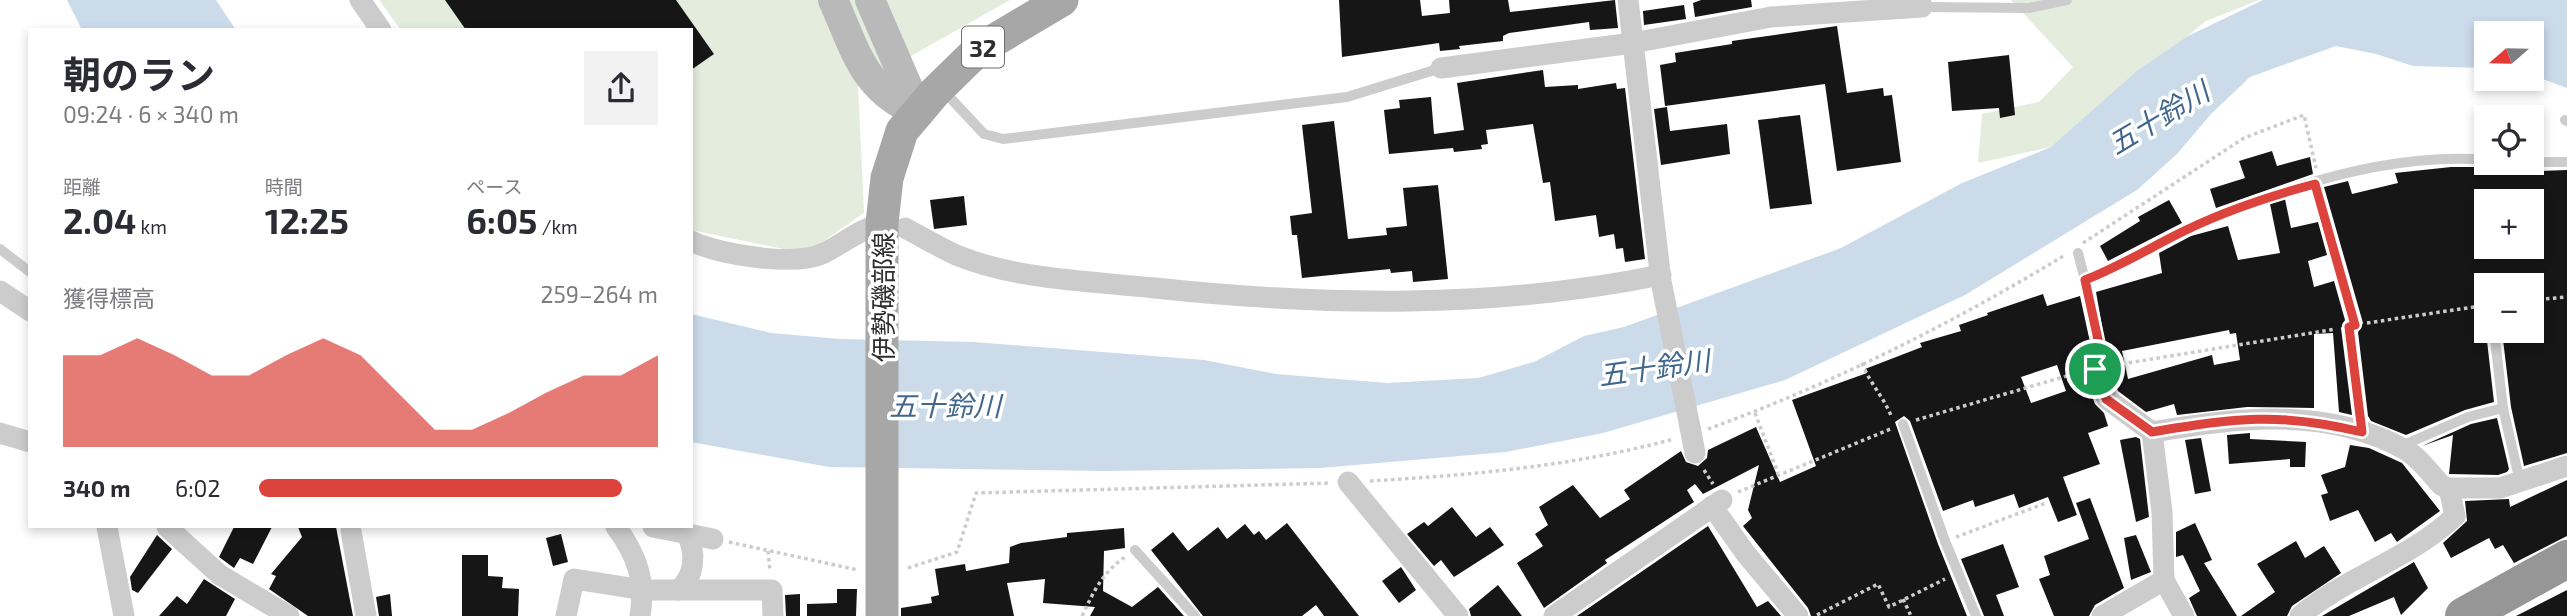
<!DOCTYPE html>
<html lang="ja">
<meta charset="utf-8">
<style>
:root{--surface:#fff;--page:#f2f2f3;--text:#2b2b33;--muted:#7c7c81;--accent:#dc433c}
body{margin:0;font-family:"Exo 2","Noto Sans JP",sans-serif;background:var(--page);color:var(--text);height:100vh;display:flex;flex-direction:column;font-size:26px;white-space:nowrap}
*{box-sizing:border-box;margin:0}
p{font-size:23px;color:var(--muted)}
.icon{flex:none;width:38px;height:38px;fill:none;stroke:currentColor;stroke-width:2;stroke-linecap:round;stroke-linejoin:round}
.map{position:relative;flex:1;overflow:hidden}
.side{position:absolute;left:28px;top:28px;width:665px;height:500px;display:flex;flex-direction:column;background:var(--surface);border-radius:0px;box-shadow:0 4px 10px #0003}
.side>*{flex:none}
.needle{width:46px;rotate:250deg}
.buttons{position:absolute;left:2474px;top:21px;display:grid;gap:14px}
.buttons a{display:grid;place-items:center;width:70px;height:70px;border-radius:0px;background:var(--surface);box-shadow:0 4px 10px #0003;font-size:35px}
.pin{position:absolute;display:grid;place-items:center;width:60px;height:60px;color:#fff;margin:-30px;border:4px solid #fff;border-radius:50%;box-shadow:0 2px 7px #0007}
.round{display:grid;place-items:center;flex:none;width:74px;height:74px;border-radius:0px;background:var(--page)}
.head{display:flex;align-items:center;justify-content:space-between;height:119px;padding:0 35px}
h1{font-size:38px;font-weight:700;line-height:52px}
.stats{display:grid;grid-template-columns:repeat(3,1fr);gap:10px;height:119px;padding:7px 35px}
.stats div{display:grid;align-content:center}
.stats b{font-size:35px;font-weight:700}
.stats small{font-size:19px;font-weight:400}
.stats p{font-size:19px}
.chart{height:196px;padding:14px 35px}
.chart p{display:flex;justify-content:space-between}
.chart svg{width:100%;height:126px;margin-top:7px;fill:var(--accent);opacity:.7}
ul{padding:0 35px;list-style:none;font-size:23px}
li{display:grid;grid-template-columns:112px 84px 1fr;align-items:center;height:52px}
li i{height:18px;border-radius:9px;background:var(--accent)}
.map>svg:first-child{display:block}
.green{fill:#e4ecde}
.water{fill:#cbdbea}
.building{fill:#161616;fill-rule:evenodd}
.lines{fill:none;stroke-linecap:round;stroke-linejoin:round}
.path{stroke:#ccc;stroke-width:3.5;stroke-dasharray:3.5 3.5;stroke-linecap:butt}
.lane{stroke:#ccc;stroke-width:10}
.street{stroke:#ccc;stroke-width:21}
.secondary{stroke:#b9b9b9;stroke-width:30}
.primary{stroke:#a7a7a7;stroke-width:33}
.highway{stroke:#969696;stroke-width:38}
.street-bridge{stroke:#ccc;stroke-width:21}
.route-casing{stroke:#fff;stroke-width:14}
.route{stroke:#dc433c;stroke-width:9}
.labels{text-anchor:middle;dominant-baseline:central;stroke-width:7;stroke-linejoin:round;paint-order:stroke}
.shield{fill:#fff;stroke:#6d6d6d;stroke-width:2}
.shield-label{font-size:24px;font-weight:bold;fill:#2f2f2f}
.street-label{font-size:26px;fill:#2f2f2f;stroke:#fff}
.water-label{font-size:28px;font-style:italic;fill:#41678e;stroke:#fff}
</style>
<div class="map">
<svg width="2567" height="616" viewBox="0 0 2567 616">
<rect width="100%" height="100%" fill="#fff"/>
<g class="green">
<path d="M 379,0 L 1010,0 L 858,86 L 864,213 L 818,245 L 793,251 L 691,230 L 691,30 L 401,30 Z"/>
<path d="M 2011,0 L 2259,0 L 2206,21 L 2051,147 L 1978,163 L 1982,114 L 2039,102 L 2073,67 Z"/>
</g>
<g class="water">
<path d="M 67,0 L 216,0 L 236,30 L 82,30 Z"/>
<path d="M 2263,0 L 2567,0 L 2567,88 L 2532,75 L 2532,33 L 2487,33 L 2487,68 L 2413,66 L 2376,54 L 2336,46 L 2250,77 L 2211,114 L 2177,154 L 2137,190 L 1965,295 L 1785,380 L 1603,433 L 1506,452 L 1320,468 L 1105,471 L 829,467 L 691,442 L 691,314 L 771,333 L 840,339 L 973,342 L 1204,360 L 1276,374 L 1387,383 L 1478,378 L 1534,362 L 1584,336 L 1624,327 L 1841,248 L 1962,183 L 2051,147 L 2138,70 L 2188,36 Z"/>
</g>
<g class="building">
<path d="M 445,0 L 676,0 L 714,54 L 691,70 L 691,30 L 466,30 Z"/>
<path d="M 1339,0 L 1420,0 L 1422,16 L 1450,13 L 1449,0 L 1508,0 L 1510,12 L 1615,0 L 1618,28 L 1590,30 L 1589,22 L 1509,33 L 1503,36 L 1503,41 L 1459,46 L 1460,49 L 1440,51 L 1439,43 L 1342,57 Z"/>
<path d="M 1701,0 L 1751,0 L 1752,7 L 1695,17 L 1693,3 Z"/>
<path d="M 1684,5 L 1686,19 L 1644,25 L 1643,11 Z"/>
<path d="M 1837,26 L 1847,93 L 1883,88 L 1884,96 L 1892,95 L 1901,162 L 1837,171 L 1825,84 L 1665,106 L 1660,65 L 1676,62 L 1675,53 L 1732,44 L 1732,41 Z"/>
<path d="M 2009,55 L 2015,115 L 2000,118 L 1999,108 L 1952,111 L 1948,62 Z"/>
<path d="M 1543,70 L 1545,87 L 1578,85 L 1578,89 L 1616,83 L 1617,89 L 1625,88 L 1645,259 L 1625,262 L 1623,248 L 1616,249 L 1614,234 L 1599,237 L 1596,215 L 1555,221 L 1550,182 L 1543,183 L 1533,124 L 1486,130 L 1488,144 L 1481,145 L 1482,149 L 1454,152 L 1453,148 L 1389,154 L 1384,110 L 1400,108 L 1399,100 L 1431,97 L 1434,134 L 1464,130 L 1457,83 Z"/>
<path d="M 1667,107 L 1670,131 L 1727,124 L 1730,154 L 1661,165 L 1654,109 Z"/>
<path d="M 1800,115 L 1812,204 L 1770,209 L 1758,120 Z"/>
<path d="M 1334,121 L 1348,239 L 1387,235 L 1386,228 L 1407,226 L 1403,188 L 1438,185 L 1448,279 L 1413,282 L 1412,271 L 1391,273 L 1390,269 L 1302,278 L 1297,235 L 1292,235 L 1290,216 L 1312,213 L 1302,125 Z"/>
<path d="M 2272,151 L 2277,166 L 2310,157 L 2313,174 L 2216,208 L 2210,189 L 2245,178 L 2239,161 Z"/>
<path d="M 2451,167 L 2491,167 L 2492,173 L 2567,170 L 2567,453 L 2524,466 L 2511,407 L 2502,331 L 2532,331 L 2532,285 L 2487,285 L 2486,332 L 2494,402 L 2465,410 L 2406,435 L 2371,421 L 2368,416 L 2358,332 L 2363,323 L 2324,187 L 2348,181 L 2352,194 L 2398,183 L 2395,173 ZM 2487,201 L 2532,201 L 2532,247 L 2487,247 Z"/>
<path d="M 964,196 L 967,225 L 934,229 L 930,200 Z"/>
<path d="M 2285,199 L 2291,228 L 2318,222 L 2327,255 L 2308,261 L 2314,287 L 2334,281 L 2345,320 L 2341,328 L 2352,415 L 2339,412 L 2333,333 L 2314,334 L 2314,408 L 2247,407 L 2177,415 L 2174,404 L 2146,412 L 2118,391 L 2110,371 L 2096,292 L 2162,273 L 2159,253 L 2191,236 L 2228,226 L 2238,260 L 2280,253 L 2270,204 ZM 2229,330 L 2230,334 L 2236,333 L 2240,360 L 2214,365 L 2212,355 L 2128,379 L 2122,351 Z"/>
<path d="M 2169,200 L 2182,223 L 2108,261 L 2100,246 L 2140,221 L 2138,217 Z"/>
<path d="M 2043,294 L 2047,306 L 2080,296 L 2093,356 L 2084,361 L 2083,373 L 2095,404 L 2104,413 L 2108,426 L 2088,433 L 2100,464 L 2063,477 L 2077,515 L 2058,522 L 2048,497 L 2019,508 L 2014,494 L 1975,507 L 1973,500 L 1943,511 L 1910,421 L 1904,416 L 1895,422 L 1938,544 L 1967,616 L 1811,616 L 1808,608 L 1743,526 L 1752,518 L 1748,510 L 1759,465 L 1703,494 L 1695,484 L 1687,490 L 1694,502 L 1605,560 L 1607,563 L 1544,608 L 1517,563 L 1543,546 L 1535,534 L 1548,525 L 1539,507 L 1573,485 L 1600,518 L 1630,499 L 1624,490 L 1681,451 L 1686,462 L 1698,466 L 1707,458 L 1708,450 L 1756,427 L 1780,482 L 1816,466 L 1792,400 L 1867,373 L 1865,369 L 1922,347 L 1920,343 L 1961,331 L 1959,325 L 1988,315 L 1987,313 ZM 2057,365 L 2066,391 L 2031,403 L 2021,377 Z"/>
<path d="M 2497,418 L 2509,469 L 2507,472 L 2498,475 L 2449,474 L 2453,435 L 2422,446 L 2471,424 Z"/>
<path d="M 2250,433 L 2250,439 L 2306,442 L 2305,467 L 2290,467 L 2290,459 L 2229,464 L 2227,435 Z"/>
<path d="M 2136,437 L 2140,439 L 2149,517 L 2136,522 L 2120,440 Z"/>
<path d="M 2201,438 L 2211,491 L 2195,494 L 2185,440 Z"/>
<path d="M 2350,445 L 2369,448 L 2402,463 L 2440,511 L 2397,542 L 2391,533 L 2375,542 L 2358,510 L 2330,521 L 2321,495 L 2328,493 L 2321,475 L 2345,467 Z"/>
<path d="M 2567,480 L 2567,536 L 2514,563 L 2503,545 L 2495,549 L 2489,538 L 2451,558 L 2443,543 L 2467,521 L 2465,501 L 2509,499 L 2510,507 Z"/>
<path d="M 2090,498 L 2124,588 L 2095,605 L 2089,616 L 2054,616 L 2039,579 L 2050,575 L 2044,556 L 2089,539 L 2076,503 Z"/>
<path d="M 1452,507 L 1476,537 L 1490,527 L 1504,545 L 1454,577 L 1441,560 L 1434,566 L 1407,534 L 1424,522 L 1428,526 Z"/>
<path d="M 1287,523 L 1359,616 L 1324,616 L 1316,605 L 1302,616 L 1203,616 L 1151,550 L 1173,532 L 1188,551 L 1218,527 L 1227,539 L 1245,524 L 1254,535 L 1259,531 L 1266,540 Z"/>
<path d="M 2195,523 L 2212,560 L 2204,563 L 2237,616 L 2197,616 L 2189,598 L 2200,591 L 2183,555 L 2176,557 L 2176,532 Z"/>
<path d="M 1708,526 L 1757,607 L 1768,601 L 1781,616 L 1577,616 Z"/>
<path d="M 234,527 L 272,527 L 253,564 L 240,558 L 234,568 L 219,557 Z"/>
<path d="M 298,527 L 336,527 L 353,616 L 308,616 L 269,589 L 276,576 L 271,574 L 302,537 Z"/>
<path d="M 1124,528 L 1125,548 L 1104,551 L 1103,591 L 1132,607 L 1158,587 L 1184,616 L 1090,616 L 1095,607 L 1043,603 L 1045,579 L 1007,583 L 1014,616 L 901,616 L 901,608 L 932,603 L 931,597 L 939,595 L 935,569 L 965,564 L 966,571 L 1009,563 L 1010,547 L 1021,543 L 1067,537 L 1067,533 Z"/>
<path d="M 561,534 L 568,562 L 553,566 L 546,538 Z"/>
<path d="M 157,535 L 172,549 L 138,593 L 132,590 L 130,577 Z"/>
<path d="M 2136,535 L 2151,572 L 2131,580 L 2124,538 Z"/>
<path d="M 2296,541 L 2305,558 L 2324,546 L 2341,573 L 2292,606 L 2287,616 L 2241,616 L 2275,592 L 2257,564 Z"/>
<path d="M 2003,544 L 2019,587 L 1996,595 L 2004,616 L 1984,616 L 1961,559 Z"/>
<path d="M 462,555 L 488,555 L 488,576 L 503,577 L 502,588 L 519,589 L 518,616 L 462,616 Z"/>
<path d="M 2414,562 L 2428,588 L 2401,615 L 2394,597 L 2349,616 L 2322,616 Z"/>
<path d="M 1401,567 L 1416,590 L 1399,603 L 1382,581 Z"/>
<path d="M 204,579 L 235,599 L 226,616 L 159,616 L 177,596 L 187,604 Z"/>
<path d="M 1498,585 L 1522,616 L 1471,616 L 1469,609 Z"/>
<path d="M 837,589 L 857,589 L 856,616 L 807,616 L 807,604 L 837,603 Z"/>
<path d="M 2567,590 L 2567,616 L 2516,616 Z"/>
<path d="M 390,594 L 392,616 L 379,616 L 376,597 Z"/>
<path d="M 800,594 L 800,616 L 786,616 L 785,595 Z"/>
</g>
<g class="lines">
<g class="path">
<path d="M 2083,243 L 2244,138 L 2304,115 L 2316,168"/>
<path d="M 2532,300 L 2567,297"/>
<path d="M 2367,323 L 2487,305"/>
<path d="M 1862,363 C 1870,384 1884,397 1892,418"/>
<path d="M 2115,365 L 2336,329"/>
<path d="M 1755,413 L 1778,473"/>
<path d="M 1916,420 L 2077,373"/>
<path d="M 1708,429 C 1832,384 1953,323 2065,255"/>
<path d="M 1704,470 L 1713,484"/>
<path d="M 1370,481 C 1473,475 1574,466 1674,439"/>
<path d="M 1738,492 L 1893,428"/>
<path d="M 1956,537 L 2046,503"/>
<path d="M 729,542 L 858,570"/>
<path d="M 768,551 L 770,570"/>
<path d="M 908,568 L 957,552 L 976,493 L 1331,483"/>
<path d="M 1903,599 L 1911,616"/>
<path d="M 1817,615 L 1878,584 L 1889,607 L 1945,579"/>
<path d="M 1082,616 C 1094,591 1102,573 1125,557"/>
</g>
<g class="lane">
<path d="M 1922,7 L 2029,8 L 2067,0"/>
<path d="M 942,89 L 984,134 L 1003,139 L 1347,97 L 1441,68"/>
<path d="M 2565,120 L 2567,121"/>
<path d="M 2532,162 L 2567,162"/>
<path d="M 2315,184 L 2355,325"/>
<path d="M 0,249 L 30,272"/>
<path d="M 2078,253 L 2085,280"/>
<path d="M 2349,327 L 2362,432"/>
<path d="M 2103,367 L 2085,280 C 2125,265 2160,242 2199,224 C 2286,186 2391,152 2487,160"/>
<path d="M 2503,408 L 2520,482"/>
<path d="M 1903,424 L 1945,541 L 1976,616"/>
<path d="M 2399,447 L 2468,417 L 2503,408 L 2494,331"/>
<path d="M 1135,550 L 1195,616"/>
</g>
<g class="street">
<path d="M 360,0 L 381,30"/>
<path d="M 1628,0 L 1661,281 L 1690,427"/>
<path d="M 1441,68 L 1633,43 L 1771,17 L 1922,7 L 1920,0"/>
<path d="M 905,228 C 922,237 939,247 956,255 C 1017,280 1090,281 1155,288 C 1324,306 1493,309 1661,275"/>
<path d="M 691,241 C 720,255 796,267 824,253 C 844,243 860,229 882,223"/>
<path d="M 0,291 L 30,311"/>
<path d="M 2095,369 L 2107,399 L 2152,432 C 2236,418 2325,406 2404,449 C 2418,456 2431,474 2442,486 L 2449,488 L 2500,488 L 2567,466"/>
<path d="M 2152,432 L 2162,512 L 2164,580 L 2184,616"/>
<path d="M 0,433 L 30,442"/>
<path d="M 1348,482 L 1458,616"/>
<path d="M 1712,506 L 1746,554 L 1798,616"/>
<path d="M 107,527 L 124,616"/>
<path d="M 167,527 L 220,575 L 289,616"/>
<path d="M 616,527 C 637,555 646,581 640,616"/>
<path d="M 653,527 L 713,539"/>
<path d="M 351,531 L 366,616"/>
<path d="M 678,590 C 695,577 697,552 686,533"/>
<path d="M 566,616 L 574,579 L 644,590 L 772,590 L 773,616"/>
<path d="M 1554,616 L 1722,500"/>
<path d="M 2102,616 L 2164,580"/>
<path d="M 2300,616 C 2347,576 2410,559 2455,516 L 2449,488"/>
</g>
<g class="secondary">
<path d="M 833,0 C 856,51 863,90 919,113"/>
<path d="M 870,0 L 919,113"/>
</g>
<path class="primary" d="M 882,616 L 882,223 L 887,178 L 902,131 L 935,92 L 978,50 L 1062,0"/>
<path class="highway" d="M 2464,616 L 2567,559"/>
<path class="street-bridge" d="M 1690,427 L 1695,453"/>
</g>
<g class="lines">
<defs>
<path id="route" d="M 2315,184 L 2355,325 L 2349,327 L 2362,432 C 2279,412 2235,418 2152,432 L 2106,399 L 2095,369 L 2104,367 L 2085,280 C 2116,268 2143,252 2172,237 C 2218,213 2266,197 2315,184 Z"/>
</defs>
<use href="#route" class="route-casing"/>
<use href="#route" class="route"/>
</g>
<g class="labels">
<rect class="shield" x="962" y="26.5" width="42" height="41" rx="5"/>
<g class="shield-label">
<text x="983" y="47">32</text>
</g>
<g class="street-label">
<text transform="translate(882 297) rotate(-90)">伊勢磯部線</text>
</g>
<g class="water-label">
<text transform="translate(2158 117) rotate(-31)">五十鈴川</text>
<text transform="translate(1654 367) rotate(-8)">五十鈴川</text>
<text x="945" y="405">五十鈴川</text>
</g>
</g>
</svg>
<div class="buttons">
<a><svg class="needle" viewBox="-14 -14 28 28"><path d="M0-13l5 13h-10z" fill="#e53935"/><path d="M0 13l5-13h-10z" fill="#7c7c81"/></svg></a>
<a><svg class="icon" aria-label="locate" viewBox="0 0 24 24"><circle cx="12" cy="12" r="6"/><path d="M12 2v4M12 18v4M2 12h4M18 12h4"/></svg></a>
<a>+</a>
<a>−</a>
</div>
<div class="pin" style="left:2095px;top:369px;background:#1e9e55"><svg class="icon" aria-label="arrive" viewBox="0 0 24 24"><path d="M6 21V4h12l-3 4 3 4H6"/></svg></div>
<section class="side">
<div class="head"><div><h1>朝のラン</h1><p>09:24 · 6 × 340 m</p></div><a class="round"><svg class="icon" aria-label="share" viewBox="0 0 24 24"><path d="M12 15V3M7 8l5-5 5 5M5 13v7h14v-7"/></svg></a></div>
<div class="stats">
<div><p>距離</p><b>2.04<small> km</small></b></div>
<div><p>時間</p><b>12:25</b></div>
<div><p>ペース</p><b>6:05<small> /km</small></b></div>
</div>
<div class="chart"><p><span>獲得標高</span>259–264 m</p>
<svg viewBox="0 0 160 44" preserveAspectRatio="none"><path d="M0 44V12L10 12L20 6L30 12L40 19L50 19L60 12L70 6L80 12L90 25L100 38L110 38L120 32L130 25L140 19L150 19L160 12V44z"/></svg>
</div>
<ul>
<li><b>340 m</b>6:02<i style="width:91%"></i></li>
</ul>
</section>
</div>
